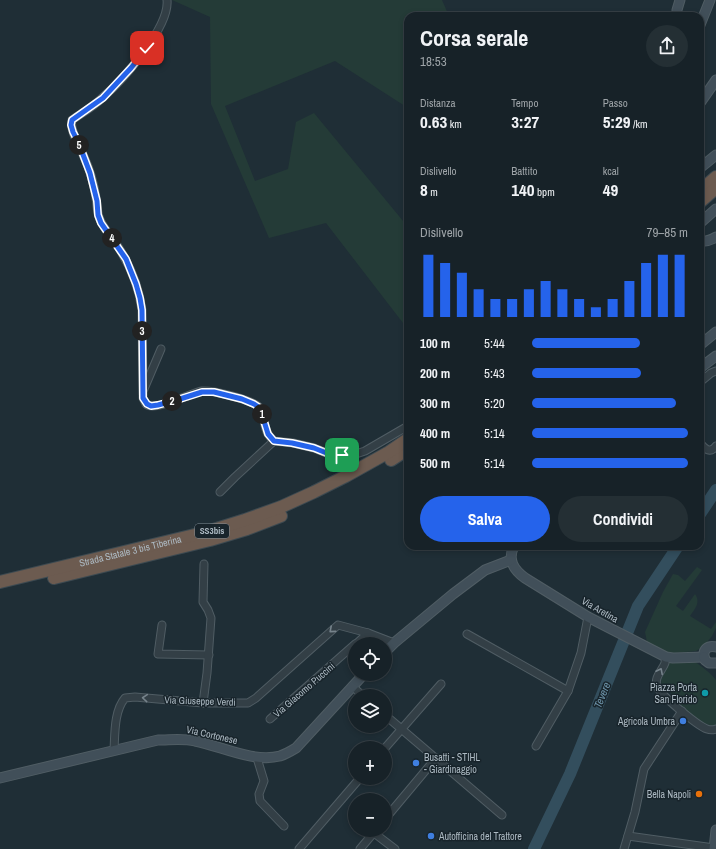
<!DOCTYPE html>
<html lang="it">
<meta charset="utf-8">
<style>
:root{--surface:#172228;--page:#242f34;--text:#f1f3f6;--muted:#9ea4a8;--line:#363f45;--accent:#2563eb}
body{margin:0;font-family:"Archivo Narrow",sans-serif;background:var(--page);color:var(--text);height:100vh;display:flex;flex-direction:column;font-size:15px;white-space:nowrap}
*{box-sizing:border-box;margin:0}
p{font-size:13px;color:var(--muted)}
.icon{flex:none;width:22px;height:22px;fill:none;stroke:currentColor;stroke-width:2;stroke-linecap:round;stroke-linejoin:round}
.map{position:relative;flex:1;overflow:hidden}
.sheet{position:absolute;left:404px;top:12px;width:300px;height:538px;display:flex;flex-direction:column;background:var(--surface);border-radius:12px;box-shadow:0 2px 6px #0003,0 0 0 1px var(--line)}
.sheet>*{flex:none}
.fabs{position:absolute;left:348px;top:637px;display:grid;gap:8px}
.fabs a{display:grid;place-items:center;width:44px;height:44px;border-radius:50%;background:var(--surface);box-shadow:0 2px 6px #0003,0 0 0 1px var(--line);font-size:20px}
.pin{position:absolute;display:grid;place-items:center;width:34px;height:34px;color:#fff;margin:-17px;border-radius:8px;box-shadow:0 2px 6px #0006}
.km{position:absolute;width:20px;height:20px;margin:-10px;border-radius:50%;background:#222;color:#fff;font-size:11px;line-height:20px;text-align:center}
.round{display:grid;place-items:center;flex:none;width:42px;height:42px;border-radius:21px;background:var(--page)}
.headline{display:flex;align-items:center;justify-content:space-between;height:68px;padding:0 16px}
h1{font-size:22px;font-weight:700;line-height:30px}
.figures{display:grid;grid-template-columns:repeat(3,1fr);gap:6px;height:68px;padding:4px 16px}
.figures div{display:grid;align-content:center}
.figures b{font-size:17px;font-weight:700}
.figures small{font-size:11px;font-weight:400}
.figures p{font-size:11px}
.chart{height:112px;padding:8px 16px}
.chart p{display:flex;justify-content:space-between}
.chart svg{width:100%;height:72px;margin-top:4px;stroke:var(--accent);stroke-width:6}
.button{display:flex;gap:8px;margin-top:auto;padding:8px 16px}
.button a{flex:1;height:46px;border-radius:24px;background:var(--accent);color:#fff;font-size:16px;font-weight:700;line-height:46px;text-align:center}
.button a+a{background:var(--page);color:var(--text)}
ul{padding:0 16px;list-style:none;font-size:13px}
li{display:grid;grid-template-columns:64px 48px 1fr;align-items:center;height:30px}
li i{height:10px;border-radius:5px;background:var(--accent)}
.map>svg:first-child{display:block}
.green{fill:#243b37}
.lines{fill:none;stroke-linecap:round;stroke-linejoin:round}
.river{stroke:#334e5d;stroke-width:12}
.street-casing{stroke:#505d64;stroke-width:9}
.secondary-casing{stroke:#505d64;stroke-width:11}
.highway-casing{stroke:#3d4a51;stroke-width:14}
.street{stroke:#333f46;stroke-width:7}
.secondary{stroke:#414f59;stroke-width:9}
.highway{stroke:#6c5b50;stroke-width:12}
.oneway{stroke:#76838b}
.route-casing{stroke:#fff;stroke-width:8}
.route{stroke:#2563eb;stroke-width:5}
.culture-dot{fill:#0f9aa8;stroke:#18242b;stroke-width:1.5}
.shop-dot{fill:#3f7fe0;stroke:#18242b;stroke-width:1.5}
.food-dot{fill:#e8710a;stroke:#18242b;stroke-width:1.5}
.labels{text-anchor:middle;dominant-baseline:central;stroke-width:3;stroke-linejoin:round;paint-order:stroke}
.shield{fill:#18242b;stroke:#808d95;stroke-width:1}
.shield-label{font-size:9px;font-weight:bold;fill:#adbac3}
.street-label{font-size:10px;fill:#adbac3;stroke:#18242b}
.poi-label{font-size:10px;fill:#adbac3;stroke:#18242b;text-anchor:end}
.water-label{font-size:11px;font-style:italic;fill:#6d93a8;stroke:#18242b}
</style>
<div class="map">
<svg width="716" height="849" viewBox="0 0 716 849">
<rect width="100%" height="100%" fill="#1f2e36"/>
<g class="green">
<path d="M 172,0 L 442,0 L 449,16 L 408,16 L 408,108 L 335,61 L 225,106 L 255,181 L 288,169 L 296,122 L 314,113 L 408,227 L 408,326 L 403,323 L 326,223 L 269,238 L 211,104 L 210,17 Z"/>
<path d="M 697,567 L 702,570 L 676,606 L 683,611 L 695,594 C 701,602 695,609 690,616 L 711,629 L 716,622 L 716,628 L 712,636 L 704,646 L 696,651 L 673,653 L 667,652 L 647,642 L 645,632 L 663,592 L 673,574 L 678,575 L 685,581 Z"/>
<path d="M 668,659 C 675,660 684,659 691,660 C 697,662 713,675 716,680 L 716,726 C 701,725 691,715 679,706 L 682,703 L 664,687 L 662,688 L 661,679 Z"/>
</g>
<g class="lines">
<g class="river">
<path d="M 700,514 L 716,490"/>
<path d="M 534,849 L 570,774 L 638,606 L 678,546"/>
</g>
<defs>
<g id="street">
<path d="M 167,0 C 170,27 122,81 102,98 C 93,107 82,113 72,120 C 69,130 80,147 84,157 C 90,170 94,184 96,198 C 97,204 97,211 99,217 C 102,227 111,236 117,245 C 130,265 139,287 142,310 L 143,398 C 144,400 145,402 146,404 C 154,412 191,393 202,391 C 212,390 254,400 260,408 C 264,413 264,428 268,434 C 270,437 272,439 274,441 L 293,443 L 314,448 L 329,454 L 353,455 L 365,451 L 408,426"/>
<path d="M 700,382 L 711,373 L 716,371"/>
<path d="M 144,389 L 161,349"/>
<path d="M 700,443 C 705,449 710,454 716,446"/>
<path d="M 220,492 L 235,477 L 274,441"/>
<path d="M 162,625 L 158,654 L 209,655"/>
<path d="M 467,634 L 568,691"/>
<path d="M 356,644 L 368,633"/>
<path d="M 666,657 C 665,659 665,661 665,663 C 662,671 654,677 657,686 C 660,695 698,726 707,729 C 710,730 713,730 716,729"/>
<path d="M 352,686 L 363,696"/>
<path d="M 203,703 L 207,673 L 211,618 L 208,610 L 203,602 L 204,564"/>
<path d="M 385,715 L 502,815"/>
<path d="M 270,719 L 355,644"/>
<path d="M 536,746 L 568,691 L 581,653 L 588,617"/>
<path d="M 385,748 L 441,684"/>
<path d="M 114,750 C 115,733 114,711 125,698 L 135,697 L 203,703 L 248,703 L 256,698 L 338,625 L 368,633 L 394,643"/>
<path d="M 257,758 L 264,781 L 259,794 L 260,801 L 284,826"/>
<path d="M 385,819 L 436,758"/>
<path d="M 374,833 L 395,849"/>
<path d="M 628,836 L 714,848"/>
<path d="M 299,849 L 360,778"/>
<path d="M 360,849 L 376,830"/>
<path d="M 624,849 L 635,812 L 644,769 L 682,711"/>
</g>
<g id="secondary">
<path d="M 677,16 L 677,10 L 680,0"/>
<path d="M 700,25 L 710,0"/>
<path d="M 700,103 L 716,80"/>
<path d="M 700,168 L 716,155"/>
<path d="M 700,223 L 716,209"/>
<path d="M 700,241 C 706,242 711,240 716,237"/>
<path d="M 700,345 L 716,332"/>
<path d="M 700,368 L 716,356"/>
<path d="M 514,546 C 507,560 514,570 525,578 L 588,617 L 666,657 L 673,658 L 704,657"/>
<path d="M 385,652 L 394,643 L 453,594 L 485,570 L 511,560"/>
<path d="M 704,657 C 703,649 708,645 716,647"/>
<path d="M 704,657 L 705,660 L 709,663 L 716,663"/>
<path d="M 0,778 L 158,740 C 170,740 183,738 195,741 C 221,746 253,763 280,756 C 286,754 291,751 296,748 L 364,674"/>
<path d="M 714,849 L 716,830"/>
</g>
<g id="highway">
<path d="M 700,191 L 716,177"/>
<path d="M 700,202 L 716,188"/>
<path d="M 391,460 L 408,449"/>
<path d="M 54,578 L 210,540 L 247,529 L 281,516"/>
<path id="s1" d="M 0,582 L 207,532 L 245,520 L 281,507 L 314,492 L 346,476 L 389,452 L 408,439"/>
</g>
</defs>
<use href="#street" class="street-casing"/>
<use href="#secondary" class="secondary-casing"/>
<use href="#highway" class="highway-casing"/>
<use href="#street" class="street"/>
<use href="#secondary" class="secondary"/>
<use href="#highway" class="highway"/>
</g>
<defs><path id="oneway-chevron" d="M-2-3.5L2.5 0L-2 3.5" fill="none" stroke-width="1.6" stroke-linecap="round" stroke-linejoin="round"/></defs>
<g class="oneway">
<use href="#oneway-chevron" transform="translate(332 630) rotate(139)"/>
<use href="#oneway-chevron" transform="translate(660 671) rotate(-63)"/>
<use href="#oneway-chevron" transform="translate(145 698) rotate(-175)"/>
</g>
<g class="lines">
<defs>
<path id="route" d="M 147,48 L 131,68 L 103,98 L 72,120 L 71,125 L 73,132 L 79,144 L 90,173 L 97,201 L 98,215 L 101,223 L 126,259 L 136,284 L 140,298 L 142,310 L 143,398 L 147,404 L 151,406 L 158,405 L 180,399 L 202,392 L 214,392 L 242,399 L 254,404 L 260,408 L 268,434 L 274,441 L 292,443 L 314,448 L 329,454 L 342,455"/>
</defs>
<use href="#route" class="route-casing"/>
<use href="#route" class="route"/>
</g>
<circle class="culture-dot" cx="705" cy="693" r="4"/>
<g class="shop-dot">
<circle cx="683" cy="721" r="4"/>
<circle cx="416" cy="763" r="4"/>
<circle cx="431" cy="836" r="4"/>
</g>
<circle class="food-dot" cx="699" cy="794" r="4"/>
<g class="labels">
<rect class="shield" x="195" y="524" width="34" height="14" rx="3"/>
<g class="shield-label">
<text x="212" y="531">SS3bis</text>
</g>
<g class="street-label">
<text stroke="none"><textPath href="#s1" startOffset="134">Strada Statale 3 bis Tiberina</textPath></text>
<text transform="translate(600 610) rotate(30)">Via Aretina</text>
<text transform="translate(304 690) rotate(-41)">Via Giacomo Puccini</text>
<text transform="translate(200 701) rotate(2)">Via Giuseppe Verdi</text>
<text transform="translate(212 735) rotate(13)">Via Cortonese</text>
</g>
<g class="poi-label">
<text x="697" y="687">Piazza Porta<tspan x="697" dy="12">San Florido</tspan></text>
<text x="675" y="721">Agricola Umbra</text>
<text x="424" y="757" text-anchor="start">Busatti - STIHL<tspan x="424" dy="12">- Giardinaggio</tspan></text>
<text x="691" y="794">Bella Napoli</text>
<text x="439" y="836" text-anchor="start">Autofficina del Trattore</text>
</g>
<g class="water-label">
<text transform="translate(602 695) rotate(-68)">Tevere</text>
</g>
</g>
</svg>
<div class="fabs">
<a><svg class="icon" aria-label="locate" viewBox="0 0 24 24"><circle cx="12" cy="12" r="6"/><path d="M12 2v4M12 18v4M2 12h4M18 12h4"/></svg></a>
<a><svg class="icon" aria-label="layers" viewBox="0 0 24 24"><path d="M12 4l9 5-9 5-9-5zM3 14l9 5 9-5"/></svg></a>
<a>+</a>
<a>−</a>
</div>
<div class="pin" style="left:342px;top:455px;background:#1e9e55"><svg class="icon" aria-label="arrive" viewBox="0 0 24 24"><path d="M6 21V4h12l-3 4 3 4H6"/></svg></div>
<div class="pin" style="left:147px;top:48px;background:#d93025"><svg class="icon" aria-label="check" viewBox="0 0 24 24"><path d="M5 12l5 5 9-10"/></svg></div>
<b class="km" style="left:262px;top:414px">1</b>
<b class="km" style="left:172px;top:401px">2</b>
<b class="km" style="left:142px;top:331px">3</b>
<b class="km" style="left:112px;top:238px">4</b>
<b class="km" style="left:79px;top:145px">5</b>
<section class="sheet">
<div class="headline"><div><h1>Corsa serale</h1><p>18:53</p></div><a class="round"><svg class="icon" aria-label="share" viewBox="0 0 24 24"><path d="M12 15V3M7 8l5-5 5 5M5 13v7h14v-7"/></svg></a></div>
<div class="figures">
<div><p>Distanza</p><b>0.63<small> km</small></b></div>
<div><p>Tempo</p><b>3:27</b></div>
<div><p>Passo</p><b>5:29<small> /km</small></b></div>
</div>
<div class="figures">
<div><p>Dislivello</p><b>8<small> m</small></b></div>
<div><p>Battito</p><b>140<small> bpm</small></b></div>
<div><p>kcal</p><b>49</b></div>
</div>
<div class="chart"><p><span>Dislivello</span>79–85 m</p>
<svg viewBox="0 0 160 44" preserveAspectRatio="none"><path d="M5 44V6M15 44V11M25 44V17M35 44V27M45 44V33M55 44V33M65 44V27M75 44V22M85 44V27M95 44V33M105 44V38M115 44V33M125 44V22M135 44V11M145 44V6M155 44V6"/></svg>
</div>
<ul>
<li><b>100 m</b>5:44<i style="width:69%"></i></li>
<li><b>200 m</b>5:43<i style="width:70%"></i></li>
<li><b>300 m</b>5:20<i style="width:92%"></i></li>
<li><b>400 m</b>5:14<i style="width:100%"></i></li>
<li><b>500 m</b>5:14<i style="width:100%"></i></li>
</ul>
<div class="button"><a>Salva</a><a>Condividi</a></div>
</section>
</div>
